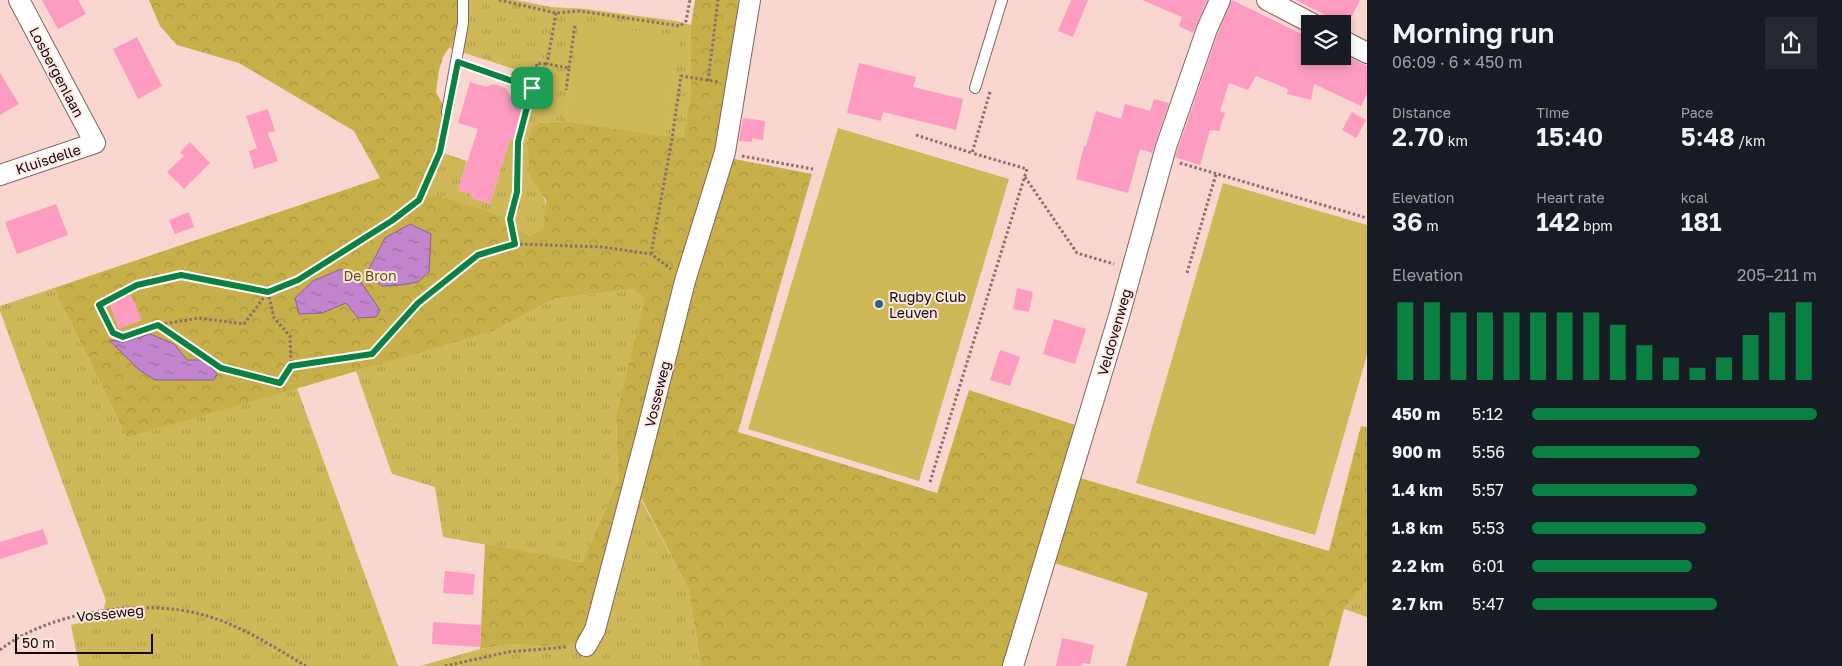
<!DOCTYPE html>
<meta charset="utf-8">
<style>
:root{--surface:#171b24;--page:#242831;--text:#f1f3f6;--muted:#9ea1a6;--accent:#0b8043}
body{margin:0;font-family:"Golos Text",sans-serif;background:var(--page);color:var(--text);height:100vh;display:flex;flex-direction:column;font-size:19px;white-space:nowrap}
*{box-sizing:border-box;margin:0}
p{font-size:16px;color:var(--muted)}
.icon{flex:none;width:28px;height:28px;fill:none;stroke:currentColor;stroke-width:2;stroke-linecap:round;stroke-linejoin:round}
.map{position:relative;flex:1;overflow:hidden}
.panel{display:flex;flex-direction:column;background:var(--surface);width:475px}
.panel>*{flex:none}
.tools{position:absolute;left:1301px;top:15px;display:grid;gap:10px}
.tools a{display:grid;place-items:center;width:50px;height:50px;border-radius:0px;background:var(--surface);box-shadow:0 2px 8px #0003;font-size:25px}
.scale{position:absolute;left:15px;bottom:12px;width:138px;box-sizing:border-box;padding-left:5px;border:2px solid #150908;border-top:0;font-size:14px;line-height:18px;white-space:nowrap;color:#150908;-webkit-text-stroke:4px #fde7e3;paint-order:stroke}
.pin{position:absolute;display:grid;place-items:center;width:42px;height:42px;color:#fff;margin:-21px;border-radius:10px;box-shadow:0 2px 8px #0006}
.round{display:grid;place-items:center;flex:none;width:52px;height:52px;border-radius:0px;background:var(--page)}
.head{display:flex;align-items:center;justify-content:space-between;height:85px;padding:0 25px}
h1{font-size:28px;font-weight:600;line-height:38px}
.stats{display:grid;grid-template-columns:repeat(3,1fr);gap:8px;height:85px;padding:5px 25px}
.stats div{display:grid;align-content:center}
.stats b{font-size:25px;font-weight:600}
.stats small{font-size:14px;font-weight:400}
.stats p{font-size:14px}
.chart{height:140px;padding:10px 25px}
.chart p{display:flex;justify-content:space-between}
.chart svg{width:100%;height:90px;margin-top:5px;stroke:var(--accent);stroke-width:6}
ul{padding:0 25px;list-style:none;font-size:16px}
li{display:grid;grid-template-columns:80px 60px 1fr;align-items:center;height:38px}
li i{height:12px;border-radius:6px;background:var(--accent)}
main{display:flex;flex:1;min-height:0}
.map>svg:first-child{display:block}
.grass{fill:url(#grass-tufts)}
.forest{fill:url(#forest-crowns)}
.park{fill:#ceb858}
.water{fill:url(#water-ripples);stroke:#8e5f91}
.building{fill:#fd9bc1}
.lines{fill:none;stroke-linecap:round;stroke-linejoin:round}
.lane-casing{stroke:#81635d;stroke-width:12}
.street-casing{stroke:#81635d;stroke-width:22}
.path{stroke:#876f6b;stroke-width:3;stroke-dasharray:2.5 2.5;stroke-linecap:butt}
.lane{stroke:#fff;stroke-width:10}
.street{stroke:#fff;stroke-width:20}
.route-casing{stroke:#fff;stroke-width:10}
.route{stroke:#0b8043;stroke-width:6}
.poi-dot{fill:#26687b;stroke:#fde7e3;stroke-width:2}
.labels{text-anchor:middle;dominant-baseline:central;stroke-width:4;stroke-linejoin:round;paint-order:stroke}
.street-label{font-size:14px;fill:#150908;stroke:#fde7e3}
.park-label{font-size:14px;fill:#645401;stroke:#fde7e3}
.poi-label{font-size:14px;fill:#150908;stroke:#fde7e3;text-anchor:start}
</style>
<main>
<div class="map">
<svg width="1367" height="666" viewBox="0 0 1367 666">
<defs>
<pattern id="grass-tufts" width="24" height="20" patternUnits="userSpaceOnUse" patternTransform="scale(1.25)"><rect width="24" height="20" fill="#ceb858"/><path d="M3 7l-1-3M5 7V3M7 7l1-3M15 17l-1-3M17 17v-4M19 17l1-3" fill="none" stroke="#b09d4b"/></pattern>
<pattern id="forest-crowns" width="20" height="18" patternUnits="userSpaceOnUse" patternTransform="scale(1.25)"><rect width="20" height="18" fill="#c7b04a"/><path d="M2 6a3 3 0 1 1 6 0M12 15a3 3 0 1 1 6 0" fill="none" stroke="#aa963f"/></pattern>
<pattern id="water-ripples" width="26" height="14" patternUnits="userSpaceOnUse" patternTransform="scale(1.25)"><rect width="26" height="14" fill="#c284cc"/><path d="M2 4q2-2 4 0t4 0M15 11q2-2 4 0t4 0" fill="none" stroke="#9c6aa4"/></pattern>
</defs>
<rect width="100%" height="100%" fill="#fad6d0"/>
<g class="grass">
<path d="M 458,0 L 515,0 L 551,7 L 586,9 L 676,21 L 691,25 L 691,91 L 683,138 L 665,137 L 680,38 L 573,73 L 565,121 L 539,123 L 530,177 C 546,199 549,200 543,228 L 530,236 L 519,230 L 510,219 L 419,200 L 440,152 L 467,161 L 458,190 L 471,194 L 470,197 L 490,204 L 510,139 L 521,142 L 542,78 L 449,48 L 459,32 Z"/>
<path d="M 54,288 L 127,438 L 297,388 L 398,666 L 79,666 L 71,625 L 101,618 L 106,601 L 0,311 L 0,306 Z"/>
<path d="M 633,289 L 646,299 L 616,415 L 618,480 L 582,562 L 443,537 L 435,487 L 392,474 L 356,371 L 494,331 L 554,299 Z"/>
<path d="M 636,490 L 688,588 L 701,666 L 420,666 L 480,649 L 509,644 L 543,646 Z"/>
<path d="M 1367,581 L 1367,617 L 1344,609 Z"/>
</g>
<path class="forest" d="M 149,0 L 458,0 L 459,32 L 443,57 L 439,70 L 436,92 L 447,112 L 440,152 L 420,199 L 432,195 L 446,198 L 510,219 L 519,230 L 530,236 L 543,228 L 546,200 L 530,177 L 528,149 L 530,131 L 539,123 L 565,121 L 683,138 L 691,91 L 691,25 L 695,0 L 745,0 L 719,156 L 812,174 L 738,432 L 937,493 L 969,390 L 1081,427 L 1080,478 L 1329,551 L 1361,426 L 1367,427 L 1367,581 L 1344,609 L 1329,666 L 1126,666 L 1148,593 L 1039,558 L 1007,666 L 701,666 L 688,588 L 637,490 L 590,626 L 580,640 L 569,644 L 543,646 L 509,644 L 480,649 L 485,544 L 582,562 L 618,480 L 616,415 L 645,299 L 633,289 L 554,299 L 494,331 L 127,438 L 54,288 L 380,178 L 354,131 L 239,63 L 177,45 L 160,26 Z"/>
<g class="park">
<path d="M 580,22 L 681,38 L 665,137 L 565,121 Z"/>
<path d="M 838,128 L 1009,179 L 919,481 L 748,429 Z"/>
<path d="M 1223,183 L 1367,225 L 1367,355 L 1315,535 L 1136,483 Z"/>
</g>
<g class="water">
<path d="M 410,224 L 431,234 L 429,272 L 418,282 L 401,285 L 382,286 L 373,280 L 369,269 L 385,238 Z"/>
<path d="M 341,269 L 358,278 L 380,310 L 376,317 L 358,318 L 346,303 L 322,313 L 299,314 L 295,298 L 313,281 Z"/>
<path d="M 150,334 L 174,344 L 187,360 L 203,360 L 217,374 L 214,380 L 155,380 L 138,369 L 109,340 L 124,342 Z"/>
</g>
<g class="building">
<path d="M 42,0 L 78,0 L 86,14 L 58,29 Z"/>
<path d="M 1071,0 L 1088,0 L 1073,37 L 1058,31 Z"/>
<path d="M 1142,0 L 1207,0 L 1193,33 L 1179,26 L 1182,17 Z"/>
<path d="M 1232,0 L 1310,38 L 1310,56 L 1347,56 L 1367,66 L 1367,94 L 1361,106 L 1314,84 L 1311,100 L 1287,94 L 1288,89 L 1256,76 L 1248,90 L 1229,83 L 1220,111 L 1225,113 L 1219,131 L 1210,130 L 1200,165 L 1175,157 L 1218,33 Z"/>
<path d="M 1296,0 L 1360,0 L 1347,26 Z"/>
<path d="M 137,37 L 162,86 L 138,99 L 113,49 Z"/>
<path d="M 859,63 L 916,77 L 913,87 L 963,99 L 956,130 L 883,112 L 881,121 L 847,113 Z"/>
<path d="M 0,73 L 19,104 L 0,115 Z"/>
<path d="M 470,82 L 486,87 L 493,84 L 506,88 L 510,95 L 526,100 L 514,140 L 510,139 L 490,204 L 470,197 L 471,194 L 458,190 L 478,129 L 458,123 Z"/>
<path d="M 1154,99 L 1169,103 L 1152,153 L 1140,149 L 1128,193 L 1076,179 L 1084,146 L 1086,146 L 1096,111 L 1121,119 L 1125,104 L 1150,111 Z"/>
<path d="M 268,109 L 275,131 L 268,133 L 278,161 L 254,169 L 249,151 L 257,148 L 246,116 Z"/>
<path d="M 1352,112 L 1366,120 L 1356,138 L 1342,130 Z"/>
<path d="M 743,118 L 765,121 L 763,140 L 752,138 L 752,142 L 739,141 Z"/>
<path d="M 190,142 L 210,163 L 184,189 L 167,172 L 184,156 L 180,152 Z"/>
<path d="M 56,204 L 68,235 L 17,254 L 5,222 Z"/>
<path d="M 189,212 L 194,227 L 175,234 L 169,220 Z"/>
<path d="M 1017,288 L 1033,292 L 1029,312 L 1013,309 Z"/>
<path d="M 131,295 L 142,320 L 119,329 L 109,304 Z"/>
<path d="M 1054,319 L 1086,329 L 1075,364 L 1043,354 Z"/>
<path d="M 1000,350 L 1020,357 L 1010,386 L 990,380 Z"/>
<path d="M 43,529 L 48,544 L 0,559 L 0,542 Z"/>
<path d="M 445,571 L 475,574 L 473,595 L 443,593 Z"/>
<path d="M 433,622 L 481,625 L 480,647 L 432,644 Z"/>
<path d="M 1062,638 L 1094,645 L 1090,664 L 1082,663 L 1081,666 L 1056,666 Z"/>
</g>
<g class="lines">
<defs>
<g id="lane">
<path d="M 975,88 L 1002,0"/>
<path d="M 447,112 L 463,23 L 463,0"/>
</g>
<g id="street">
<path d="M 1267,0 L 1313,24"/>
<path d="M 1342,40 L 1367,53"/>
<path d="M 0,175 L 95,143 L 19,0"/>
<path d="M 586,646 L 595,630 L 646,436 L 685,281 L 725,152 L 750,0"/>
<path d="M 1013,666 L 1119,316 L 1166,147 L 1207,29 L 1220,0"/>
</g>
</defs>
<use href="#lane" class="lane-casing"/>
<use href="#street" class="street-casing"/>
<g class="path">
<path d="M 499,0 L 556,13 L 579,11 L 680,26 L 686,21 L 690,0"/>
<path d="M 556,13 L 547,64 L 569,68 L 566,90"/>
<path d="M 468,65 L 532,88 L 537,63 L 547,64"/>
<path d="M 569,68 L 575,25"/>
<path d="M 708,81 L 718,0"/>
<path d="M 445,125 L 440,152 L 419,200 L 371,235 L 297,280 L 268,292 L 181,275 L 137,285 L 99,305 L 113,333 L 123,337 L 158,325 L 199,318 L 244,324 L 268,292 L 274,318 L 290,336 L 291,366 L 372,354 L 418,303 L 478,255 L 515,244 L 510,219 L 517,192 L 518,142 L 532,88"/>
<path d="M 916,135 L 972,153 L 990,92"/>
<path d="M 742,156 L 813,169"/>
<path d="M 1180,163 L 1367,218"/>
<path d="M 1025,177 L 1077,253 L 1114,264"/>
<path d="M 515,244 L 602,247 L 651,254 L 671,269"/>
<path d="M 651,254 L 672,139 L 681,76 L 719,82"/>
<path d="M 1187,273 L 1216,174"/>
<path d="M 159,325 L 221,368 L 280,383 L 291,366"/>
<path d="M 930,482 L 1027,169 L 972,153"/>
<path d="M 0,650 C 49,611 144,598 204,615 C 240,625 274,647 306,666"/>
<path d="M 445,666 L 508,652 L 567,647"/>
</g>
<use href="#lane" class="lane"/>
<use href="#street" class="street"/>
</g>
<g class="lines">
<defs>
<path id="route" d="M 458,62 L 532,88 L 518,142 L 517,192 L 510,219 L 515,244 L 478,255 L 418,303 L 372,354 L 291,366 L 280,383 L 221,368 L 158,325 L 123,337 L 113,333 L 99,305 L 137,285 L 181,275 L 268,292 L 298,280 L 393,220 L 419,200 L 440,152 Z"/>
</defs>
<use href="#route" class="route-casing"/>
<use href="#route" class="route"/>
</g>
<circle class="poi-dot" cx="879" cy="304" r="5"/>
<g class="labels">
<g class="street-label">
<text transform="translate(57 72) rotate(62)">Losbergenlaan</text>
<text transform="translate(48 159) rotate(-18)">Kluisdelle</text>
<text transform="translate(1114 332) rotate(-74)">Veldovenweg</text>
<text transform="translate(657 394) rotate(-76)">Vosseweg</text>
<text transform="translate(110 613) rotate(-6)">Vosseweg</text>
</g>
<g class="park-label">
<text x="370" y="275">De Bron</text>
</g>
<g class="poi-label">
<text x="889" y="296">Rugby Club<tspan x="889" dy="16">Leuven</tspan></text>
</g>
</g>
</svg>
<div class="tools">
<a><svg class="icon" aria-label="layers" viewBox="0 0 24 24"><path d="M12 4l9 5-9 5-9-5zM3 14l9 5 9-5"/></svg></a>
</div>
<div class="scale">50 m</div>
<div class="pin" style="left:532px;top:88px;background:#1e9e55"><svg class="icon" aria-label="arrive" viewBox="0 0 24 24"><path d="M6 21V4h12l-3 4 3 4H6"/></svg></div>
</div>
<section class="panel">
<div class="head"><div><h1>Morning run</h1><p>06:09 · 6 × 450 m</p></div><a class="round"><svg class="icon" aria-label="share" viewBox="0 0 24 24"><path d="M12 15V3M7 8l5-5 5 5M5 13v7h14v-7"/></svg></a></div>
<div class="stats">
<div><p>Distance</p><b>2.70<small> km</small></b></div>
<div><p>Time</p><b>15:40</b></div>
<div><p>Pace</p><b>5:48<small> /km</small></b></div>
</div>
<div class="stats">
<div><p>Elevation</p><b>36<small> m</small></b></div>
<div><p>Heart rate</p><b>142<small> bpm</small></b></div>
<div><p>kcal</p><b>181</b></div>
</div>
<div class="chart"><p><span>Elevation</span>205–211 m</p>
<svg viewBox="0 0 160 44" preserveAspectRatio="none"><path d="M5 44V6M15 44V6M25 44V11M35 44V11M45 44V11M55 44V11M65 44V11M75 44V11M85 44V17M95 44V27M105 44V33M115 44V38M125 44V33M135 44V22M145 44V11M155 44V6"/></svg>
</div>
<ul>
<li><b>450 m</b>5:12<i style="width:100%"></i></li>
<li><b>900 m</b>5:56<i style="width:59%"></i></li>
<li><b>1.4 km</b>5:57<i style="width:58%"></i></li>
<li><b>1.8 km</b>5:53<i style="width:61%"></i></li>
<li><b>2.2 km</b>6:01<i style="width:56%"></i></li>
<li><b>2.7 km</b>5:47<i style="width:65%"></i></li>
</ul>
</section>
</main>
